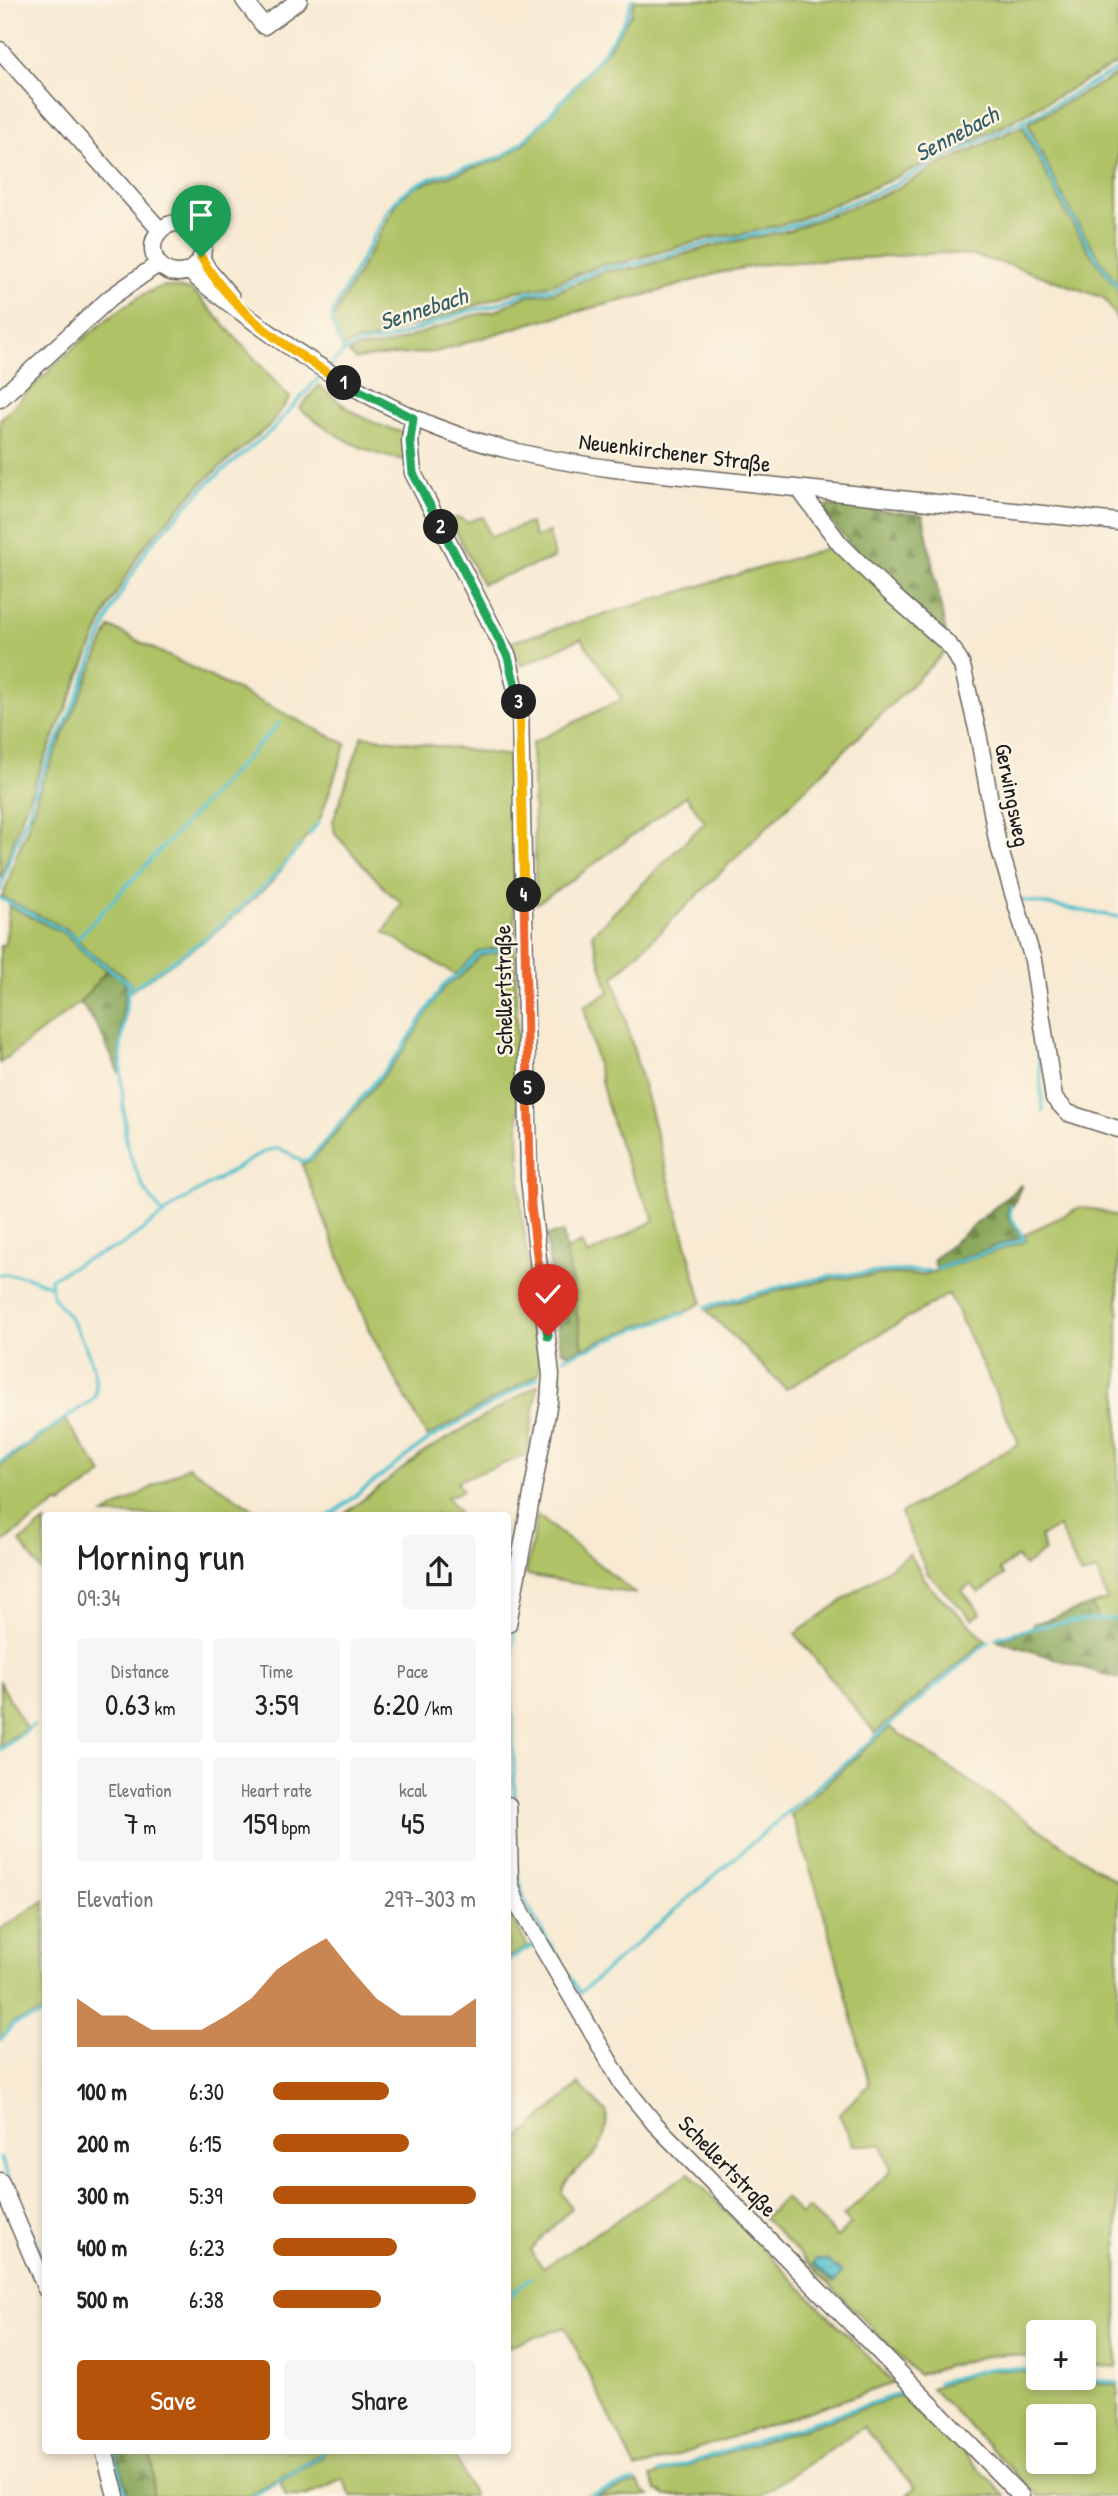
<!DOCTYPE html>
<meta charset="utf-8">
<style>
:root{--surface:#fff;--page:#f6f6f6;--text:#222;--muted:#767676;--accent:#b45309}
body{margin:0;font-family:"Patrick Hand",sans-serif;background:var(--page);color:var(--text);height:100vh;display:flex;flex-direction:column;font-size:26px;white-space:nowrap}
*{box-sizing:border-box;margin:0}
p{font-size:23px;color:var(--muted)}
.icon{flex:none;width:38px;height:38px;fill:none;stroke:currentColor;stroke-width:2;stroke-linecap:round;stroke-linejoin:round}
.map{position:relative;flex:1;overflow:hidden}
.drawer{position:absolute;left:42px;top:1512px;width:469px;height:942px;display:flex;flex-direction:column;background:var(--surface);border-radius:7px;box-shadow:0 4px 10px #0003}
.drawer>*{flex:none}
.fabs{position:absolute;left:1026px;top:2320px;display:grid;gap:14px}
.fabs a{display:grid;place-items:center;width:70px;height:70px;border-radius:7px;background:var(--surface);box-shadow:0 4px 10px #0003;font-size:35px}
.pin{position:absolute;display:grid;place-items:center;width:60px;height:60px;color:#fff;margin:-72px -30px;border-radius:50% 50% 50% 0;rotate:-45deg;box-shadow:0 0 7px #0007}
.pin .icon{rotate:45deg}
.km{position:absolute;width:35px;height:35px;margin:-18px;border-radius:50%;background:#222;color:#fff;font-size:19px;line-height:35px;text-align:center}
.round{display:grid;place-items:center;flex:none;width:74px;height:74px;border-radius:7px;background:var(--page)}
.overview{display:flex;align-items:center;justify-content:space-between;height:119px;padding:0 35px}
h1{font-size:38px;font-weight:600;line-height:52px}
.metrics{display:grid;grid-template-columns:repeat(3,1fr);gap:10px;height:119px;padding:7px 35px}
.metrics div{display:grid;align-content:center;border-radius:7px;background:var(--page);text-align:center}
.metrics b{font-size:30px;font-weight:600}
.metrics small{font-size:19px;font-weight:400}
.metrics p{font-size:19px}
.chart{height:196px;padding:14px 35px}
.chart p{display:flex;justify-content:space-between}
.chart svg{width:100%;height:126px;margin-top:7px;fill:var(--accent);opacity:.7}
.action{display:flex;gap:14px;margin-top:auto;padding:14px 35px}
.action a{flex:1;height:80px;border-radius:7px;background:var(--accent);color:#fff;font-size:28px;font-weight:600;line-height:80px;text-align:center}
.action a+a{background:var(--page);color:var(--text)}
ul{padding:0 35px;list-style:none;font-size:23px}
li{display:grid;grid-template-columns:112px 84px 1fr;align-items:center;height:52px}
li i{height:18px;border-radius:9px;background:var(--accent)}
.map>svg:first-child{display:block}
.grass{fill:#afc266;stroke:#666f41;stroke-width:2;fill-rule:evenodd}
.forest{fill:url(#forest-firs);stroke:#54623c;stroke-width:2}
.water{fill:url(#water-rules);stroke:#396f75;stroke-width:2}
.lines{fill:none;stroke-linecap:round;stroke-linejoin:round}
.stream{stroke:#56c2ce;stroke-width:3.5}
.minor-casing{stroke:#69645c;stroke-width:19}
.minor{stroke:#fff;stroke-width:16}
.split-1-casing{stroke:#fff;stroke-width:14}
.split-2-casing{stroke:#fff;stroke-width:14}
.split-3-casing{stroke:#fff;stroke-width:14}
.split-4-casing{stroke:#fff;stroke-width:14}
.split-5-casing{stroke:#fff;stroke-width:14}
.split-6-casing{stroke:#fff;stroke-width:14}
.split-7-casing{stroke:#fff;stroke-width:14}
.split-1{stroke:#f5b400;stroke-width:9}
.split-2{stroke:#22a559;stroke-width:9}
.split-3{stroke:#22a559;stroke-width:9}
.split-4{stroke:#f5b400;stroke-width:9}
.split-5{stroke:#f0652b;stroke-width:9}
.split-6{stroke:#f0652b;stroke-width:9}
.split-7{stroke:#22a559;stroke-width:9}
.labels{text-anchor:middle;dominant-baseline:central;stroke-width:5;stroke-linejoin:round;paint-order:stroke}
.street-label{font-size:23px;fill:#1c1c1c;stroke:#fcf5e5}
.water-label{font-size:24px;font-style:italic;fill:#335e63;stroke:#fcf5e5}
</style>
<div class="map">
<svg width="1118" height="2496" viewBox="0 0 1118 2496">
<defs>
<pattern id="forest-firs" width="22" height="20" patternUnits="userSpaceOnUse" patternTransform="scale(1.75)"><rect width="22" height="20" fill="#8ba85b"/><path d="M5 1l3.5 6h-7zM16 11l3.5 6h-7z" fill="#71884a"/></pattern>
<pattern id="water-rules" width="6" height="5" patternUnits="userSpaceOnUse" patternTransform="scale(1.75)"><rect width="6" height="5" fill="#56c2ce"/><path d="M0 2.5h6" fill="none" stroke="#4aa6b0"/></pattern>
</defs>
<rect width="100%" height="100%" fill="#fcf5e5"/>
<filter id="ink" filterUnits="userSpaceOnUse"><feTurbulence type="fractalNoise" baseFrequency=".0143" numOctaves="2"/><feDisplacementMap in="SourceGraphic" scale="14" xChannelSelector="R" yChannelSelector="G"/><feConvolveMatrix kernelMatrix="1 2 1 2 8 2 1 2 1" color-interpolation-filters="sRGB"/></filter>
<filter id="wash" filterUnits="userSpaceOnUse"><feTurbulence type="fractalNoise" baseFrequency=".00686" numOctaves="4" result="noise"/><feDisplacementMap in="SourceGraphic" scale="28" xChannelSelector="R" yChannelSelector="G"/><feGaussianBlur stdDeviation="1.57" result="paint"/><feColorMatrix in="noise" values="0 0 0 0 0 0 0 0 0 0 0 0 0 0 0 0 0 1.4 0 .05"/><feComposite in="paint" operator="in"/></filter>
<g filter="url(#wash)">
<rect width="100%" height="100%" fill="#f8ead3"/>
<g class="grass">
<path d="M 635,0 L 1118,0 L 1118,63 L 1005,125 L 888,181 L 795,221 L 742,234 L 710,238 L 625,262 L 601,265 L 547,286 L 517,291 L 428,322 L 405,327 L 370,341 L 356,341 L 343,347 L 332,323 L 336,313 L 399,199 L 416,186 L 502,159 L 526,142 L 610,47 L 631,14 Z"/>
<path d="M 1118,74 L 1118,284 C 1080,234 1053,180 1028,123 Z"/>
<path d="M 1022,126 L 1066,213 L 1092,256 L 1118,290 L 1118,321 L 1104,298 L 1013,266 L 974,256 L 945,253 L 767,264 L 722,272 L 653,293 L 531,323 L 436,352 L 368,357 L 356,360 L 349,353 L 358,348 L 385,346 L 470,316 L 495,311 L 526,296 L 555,292 L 606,271 L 637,268 L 712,246 L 791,230 L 892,191 L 935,167 Z"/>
<path d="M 164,286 L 190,290 L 201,299 L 290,398 L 270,425 L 203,482 L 144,546 L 110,604 L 30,794 L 0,879 L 0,420 C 34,385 119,297 164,286 Z"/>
<path d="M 319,385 C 343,407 371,426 404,432 L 406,460 C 367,456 335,435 304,412 L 300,408 Z"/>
<path d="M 483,517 L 490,537 L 530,523 L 535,537 L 549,532 L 554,558 L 482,584 L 450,519 L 460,518 L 467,522 Z"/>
<path d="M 834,546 L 946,651 L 614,977 L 702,1302 L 690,1310 L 638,1326 L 583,1348 L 566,1250 L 581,1243 L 588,1255 L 655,1220 C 648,1205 639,1191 633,1177 C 608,1123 597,1063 584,1006 L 609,992 L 592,934 L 705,822 L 686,796 L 578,876 L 536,904 L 532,743 L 622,699 L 581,638 L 521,666 L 511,642 Z"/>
<path d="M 110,627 L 346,744 L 320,819 L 271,883 L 214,934 L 131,991 L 130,982 L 119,972 L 87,950 L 70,931 L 2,897 C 9,883 11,869 17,854 C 25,834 33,817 37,795 Z"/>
<path d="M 362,736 L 511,756 L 515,945 L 479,951 L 456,975 L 384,932 L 402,903 L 387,891 L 335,834 L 333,821 Z"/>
<path d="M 9,906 L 67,935 L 86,955 L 107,970 L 83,1000 L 0,1063 L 0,946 L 5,944 Z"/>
<path d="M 515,949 L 521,1208 L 538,1337 L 539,1374 L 427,1437 L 369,1330 L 302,1165 L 312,1159 L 324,1147 L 402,1053 L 437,997 L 447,985 L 459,978 L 481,955 Z"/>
<path d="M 1080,1207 L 1102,1211 L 1118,1218 L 1118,1620 L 1097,1620 L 1092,1605 L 1107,1600 L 1097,1571 L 1081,1576 L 1059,1527 L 1040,1537 L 1045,1551 L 1024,1566 L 1017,1557 L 1000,1570 L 1004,1575 L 979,1593 L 971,1584 L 962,1591 L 981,1613 L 972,1619 L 928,1574 L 901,1514 L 1019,1443 L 949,1294 L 786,1389 L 706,1310 L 784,1289 L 833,1279 L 894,1274 L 923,1275 L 1027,1241 L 1024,1235 Z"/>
<path d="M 538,1385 L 527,1455 L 457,1481 L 463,1491 L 447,1497 L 459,1513 L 457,1515 L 343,1515 L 424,1452 Z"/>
<path d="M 65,1420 L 103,1474 L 61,1504 L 59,1502 L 0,1544 L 0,1466 Z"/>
<path d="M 188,1466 L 262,1515 L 104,1515 Z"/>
<path d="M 537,1515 L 636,1594 L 526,1575 Z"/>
<path d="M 45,1522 L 45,1576 L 20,1542 Z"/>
<path d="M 909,1554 L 931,1588 L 986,1640 L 875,1733 L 795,1634 Z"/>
<path d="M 0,1682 L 26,1728 L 0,1746 Z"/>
<path d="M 890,1727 L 1118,1883 L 1117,2367 L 1083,2365 L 1083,2333 L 1038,2333 L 1038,2359 L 1007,2354 L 980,2357 L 918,2375 L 764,2218 L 785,2198 L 801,2215 L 809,2208 L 837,2237 L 851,2224 L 843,2216 L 891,2171 L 882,2145 L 853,2145 L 839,2114 L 869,2085 C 846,1994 824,1902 791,1815 Z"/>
<path d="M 45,1900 L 45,2012 L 14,2022 L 0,2039 L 0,1929 Z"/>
<path d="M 508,1910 L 528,1947 L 508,1958 Z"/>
<path d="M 579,2084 L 607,2113 C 607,2125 606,2136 600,2146 C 591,2164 565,2173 562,2193 L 571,2208 L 530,2250 L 543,2268 L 689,2173 L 894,2383 L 636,2469 L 565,2327 L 508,2346 L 508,2149 Z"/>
<path d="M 997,2369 L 1038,2373 L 1038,2378 L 1066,2378 L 1118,2386 L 1118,2496 L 1038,2496 L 931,2388 L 981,2371 ZM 1038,2417 L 1083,2417 L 1083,2462 L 1038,2462 Z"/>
<path d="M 905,2394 L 1006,2496 L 906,2496 L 915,2487 L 863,2427 L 760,2496 L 667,2496 L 656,2490 L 651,2477 L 812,2426 Z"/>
<path d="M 149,2450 L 319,2450 L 320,2452 L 319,2454 L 249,2496 L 153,2496 L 153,2468 Z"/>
<path d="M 323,2450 L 452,2450 L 473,2496 L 351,2496 L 343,2479 L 307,2496 L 286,2496 L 280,2482 L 323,2457 Z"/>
<path d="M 638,2482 L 643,2491 L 650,2496 L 594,2496 Z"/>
</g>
<g class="forest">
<path d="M 827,505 L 923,515 L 946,634 C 903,596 858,559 825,513 Z"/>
<path d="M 107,970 L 117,975 L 127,985 L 123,1008 L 119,1073 L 99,1029 L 80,1002 Z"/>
<path d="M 1022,1184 L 1013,1206 L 1009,1206 L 1008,1217 L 1021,1237 L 936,1268 L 933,1260 Z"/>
<path d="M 563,1232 L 583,1348 L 569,1354 L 561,1350 L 546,1235 Z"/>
<path d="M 1092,1605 L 1098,1620 L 1118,1620 L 1118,1679 L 997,1640 L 1034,1628 L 1033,1624 Z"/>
<path d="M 116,2450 L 149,2450 L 153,2468 L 153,2496 L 129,2496 Z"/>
</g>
<path class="water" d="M 816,2260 L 827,2260 L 842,2273 L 834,2283 L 813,2264 Z"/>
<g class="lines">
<g class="stream">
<path d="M 1023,121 C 1051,180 1078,236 1118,287"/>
<path d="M 344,352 L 332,323 L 333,312 L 388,210 C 415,171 462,173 502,156 C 530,144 605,53 622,25 C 627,17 629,8 632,0"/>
<path d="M 330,366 L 344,352 L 357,344 L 384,341 L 469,311 L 493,306 L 522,294 L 551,289 L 604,268 L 636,264 L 711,242 L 743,237 L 795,225 L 890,187 L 932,163 L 1032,117 L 1118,69"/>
<path d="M 309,835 L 318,823"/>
<path d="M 0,890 L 11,855 L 29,813 L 33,795 L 77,697 L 113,607 L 148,547 L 207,484 L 272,430 L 322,374"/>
<path d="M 0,898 L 68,933 L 86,952 L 129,983 L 121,1046 L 121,1073 L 126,1142 L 133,1163 L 144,1189 L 164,1215"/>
<path d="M 1021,900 L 1118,917"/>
<path d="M 75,941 L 279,723"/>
<path d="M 130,990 L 209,936 L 269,882 L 301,845"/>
<path d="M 1037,1036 L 1043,1111"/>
<path d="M 937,1269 L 1024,1239 L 1010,1216 L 1011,1206"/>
<path d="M 0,1274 L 24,1276 L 51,1286"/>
<path d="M 705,1307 L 784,1286 L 832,1276 L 892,1271 L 929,1271"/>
<path d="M 564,1358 L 639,1328 L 685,1313"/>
<path d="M 557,1393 L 560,1374"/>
<path d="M 0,1463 L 95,1398 C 99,1369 84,1340 69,1317 C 57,1300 52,1302 50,1279 L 83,1261 L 122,1245 L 180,1202 L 265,1151 C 281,1145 289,1153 302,1162 L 311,1158 L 400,1052 L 444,984 L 457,976 L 480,953 L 514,948"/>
<path d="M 329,1516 L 428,1440 L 537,1378"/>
<path d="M 996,1638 C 1036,1625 1076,1619 1118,1619"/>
<path d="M 0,1750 L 34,1725"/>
<path d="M 515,1805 L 511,1680 L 515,1624"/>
<path d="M 517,1869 L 524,1899 L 546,1938"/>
<path d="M 546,1938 L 580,1993 C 715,1875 850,1757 988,1642"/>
<path d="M 508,1961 L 532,1946"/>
<path d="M 0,2040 L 14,2024 L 46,2014"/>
<path d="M 0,2158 L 15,2193"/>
<path d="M 21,2209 L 46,2265"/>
<path d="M 508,2297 L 530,2278"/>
<path d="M 1080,2378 L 1118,2383"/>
<path d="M 938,2382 L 996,2367 L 1038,2371"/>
<path d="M 114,2450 L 126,2496"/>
<path d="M 659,2473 L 908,2391"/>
<path d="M 253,2496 L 320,2456 L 321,2450"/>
<path d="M 586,2496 L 634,2481"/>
</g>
</g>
</g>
<g filter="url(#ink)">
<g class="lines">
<defs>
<g id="minor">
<path d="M 244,0 L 264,26 L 299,0"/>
<path d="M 0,50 L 160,230"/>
<circle cx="178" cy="248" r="25"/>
<path d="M 201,257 L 208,270 L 231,297"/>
<path d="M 189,271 C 210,290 233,306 256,323 C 305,359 355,391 410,416 C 474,446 546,460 615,469 L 1118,522"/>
<path d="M 0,399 L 110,298 L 158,264"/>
<path d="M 413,418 L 410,441 L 413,473 L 508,657 L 520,707 L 529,1178 L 551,1375 L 549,1402 L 508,1624"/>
<path d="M 799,489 L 840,544 L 889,592 L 946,642 L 954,651 L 962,666 L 978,733 L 997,840 L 1033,960 L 1054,1098 L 1068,1113 L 1118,1129"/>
<path d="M 508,1805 L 510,1882 L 516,1902 L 623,2085 L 655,2124 L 1021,2496"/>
<path d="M 0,2181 L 46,2289"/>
<path d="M 104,2450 L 116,2496"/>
</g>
</defs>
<use href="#minor" class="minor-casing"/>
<use href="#minor" class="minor"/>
</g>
</g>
<g class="lines" filter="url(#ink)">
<defs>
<path id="split-1" d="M 201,257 C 233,314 290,350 344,383"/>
<path id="split-2" d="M 344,383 L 413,418 L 410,441 L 413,473 L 441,527"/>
<path id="split-3" d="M 441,527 L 508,657 L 519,702"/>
<path id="split-4" d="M 519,702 L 524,895"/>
<path id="split-5" d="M 524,895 L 528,1088"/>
<path id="split-6" d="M 528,1088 L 531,1206 L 540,1280"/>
<path id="split-7" d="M 540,1280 L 548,1336"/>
</defs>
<use href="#split-1" class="split-1-casing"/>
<use href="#split-2" class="split-2-casing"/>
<use href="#split-3" class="split-3-casing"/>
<use href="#split-4" class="split-4-casing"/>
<use href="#split-5" class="split-5-casing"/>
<use href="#split-6" class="split-6-casing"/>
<use href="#split-7" class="split-7-casing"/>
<use href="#split-1" class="split-1"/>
<use href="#split-2" class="split-2"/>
<use href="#split-3" class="split-3"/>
<use href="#split-4" class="split-4"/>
<use href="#split-5" class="split-5"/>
<use href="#split-6" class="split-6"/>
<use href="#split-7" class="split-7"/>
</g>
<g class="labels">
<g class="street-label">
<text transform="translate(675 452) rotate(7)">Neuenkirchener Straße</text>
<text transform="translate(1013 795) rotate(79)">Gerwingsweg</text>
<text transform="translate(503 990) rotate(-91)">Schellertstraße</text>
<text transform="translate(728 2166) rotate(46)">Schellertstraße</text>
</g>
<g class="water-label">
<text transform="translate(956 133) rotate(-28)">Sennebach</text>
<text transform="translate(423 308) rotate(-18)">Sennebach</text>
</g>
</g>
</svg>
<div class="fabs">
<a>+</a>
<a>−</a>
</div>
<div class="pin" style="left:201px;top:257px;background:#1e9e55"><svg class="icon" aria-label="arrive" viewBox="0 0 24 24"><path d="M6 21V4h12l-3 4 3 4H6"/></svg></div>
<div class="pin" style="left:548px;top:1336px;background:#d93025"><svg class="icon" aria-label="check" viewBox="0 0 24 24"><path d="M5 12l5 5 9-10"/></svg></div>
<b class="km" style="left:344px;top:383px">1</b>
<b class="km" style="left:441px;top:527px">2</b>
<b class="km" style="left:519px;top:702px">3</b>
<b class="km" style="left:524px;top:895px">4</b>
<b class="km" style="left:528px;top:1088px">5</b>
<section class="drawer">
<div class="overview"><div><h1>Morning run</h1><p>09:34</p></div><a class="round"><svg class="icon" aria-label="share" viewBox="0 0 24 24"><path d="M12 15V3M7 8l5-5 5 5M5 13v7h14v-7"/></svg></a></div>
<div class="metrics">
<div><p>Distance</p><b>0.63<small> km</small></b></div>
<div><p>Time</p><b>3:59</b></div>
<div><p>Pace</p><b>6:20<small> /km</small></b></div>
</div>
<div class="metrics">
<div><p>Elevation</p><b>7<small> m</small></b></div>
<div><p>Heart rate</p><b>159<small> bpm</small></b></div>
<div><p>kcal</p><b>45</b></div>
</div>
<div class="chart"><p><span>Elevation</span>297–303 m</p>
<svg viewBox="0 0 160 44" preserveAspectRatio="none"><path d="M0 44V27L10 33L20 33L30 38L40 38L50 38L60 33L70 27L80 17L90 11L100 6L110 17L120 27L130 33L140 33L150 33L160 27V44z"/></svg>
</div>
<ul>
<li><b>100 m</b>6:30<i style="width:57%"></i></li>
<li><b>200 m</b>6:15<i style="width:67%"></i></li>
<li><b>300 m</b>5:39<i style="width:100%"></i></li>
<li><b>400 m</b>6:23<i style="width:61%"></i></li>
<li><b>500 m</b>6:38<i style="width:53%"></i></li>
</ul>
<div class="action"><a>Save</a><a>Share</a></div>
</section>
</div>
